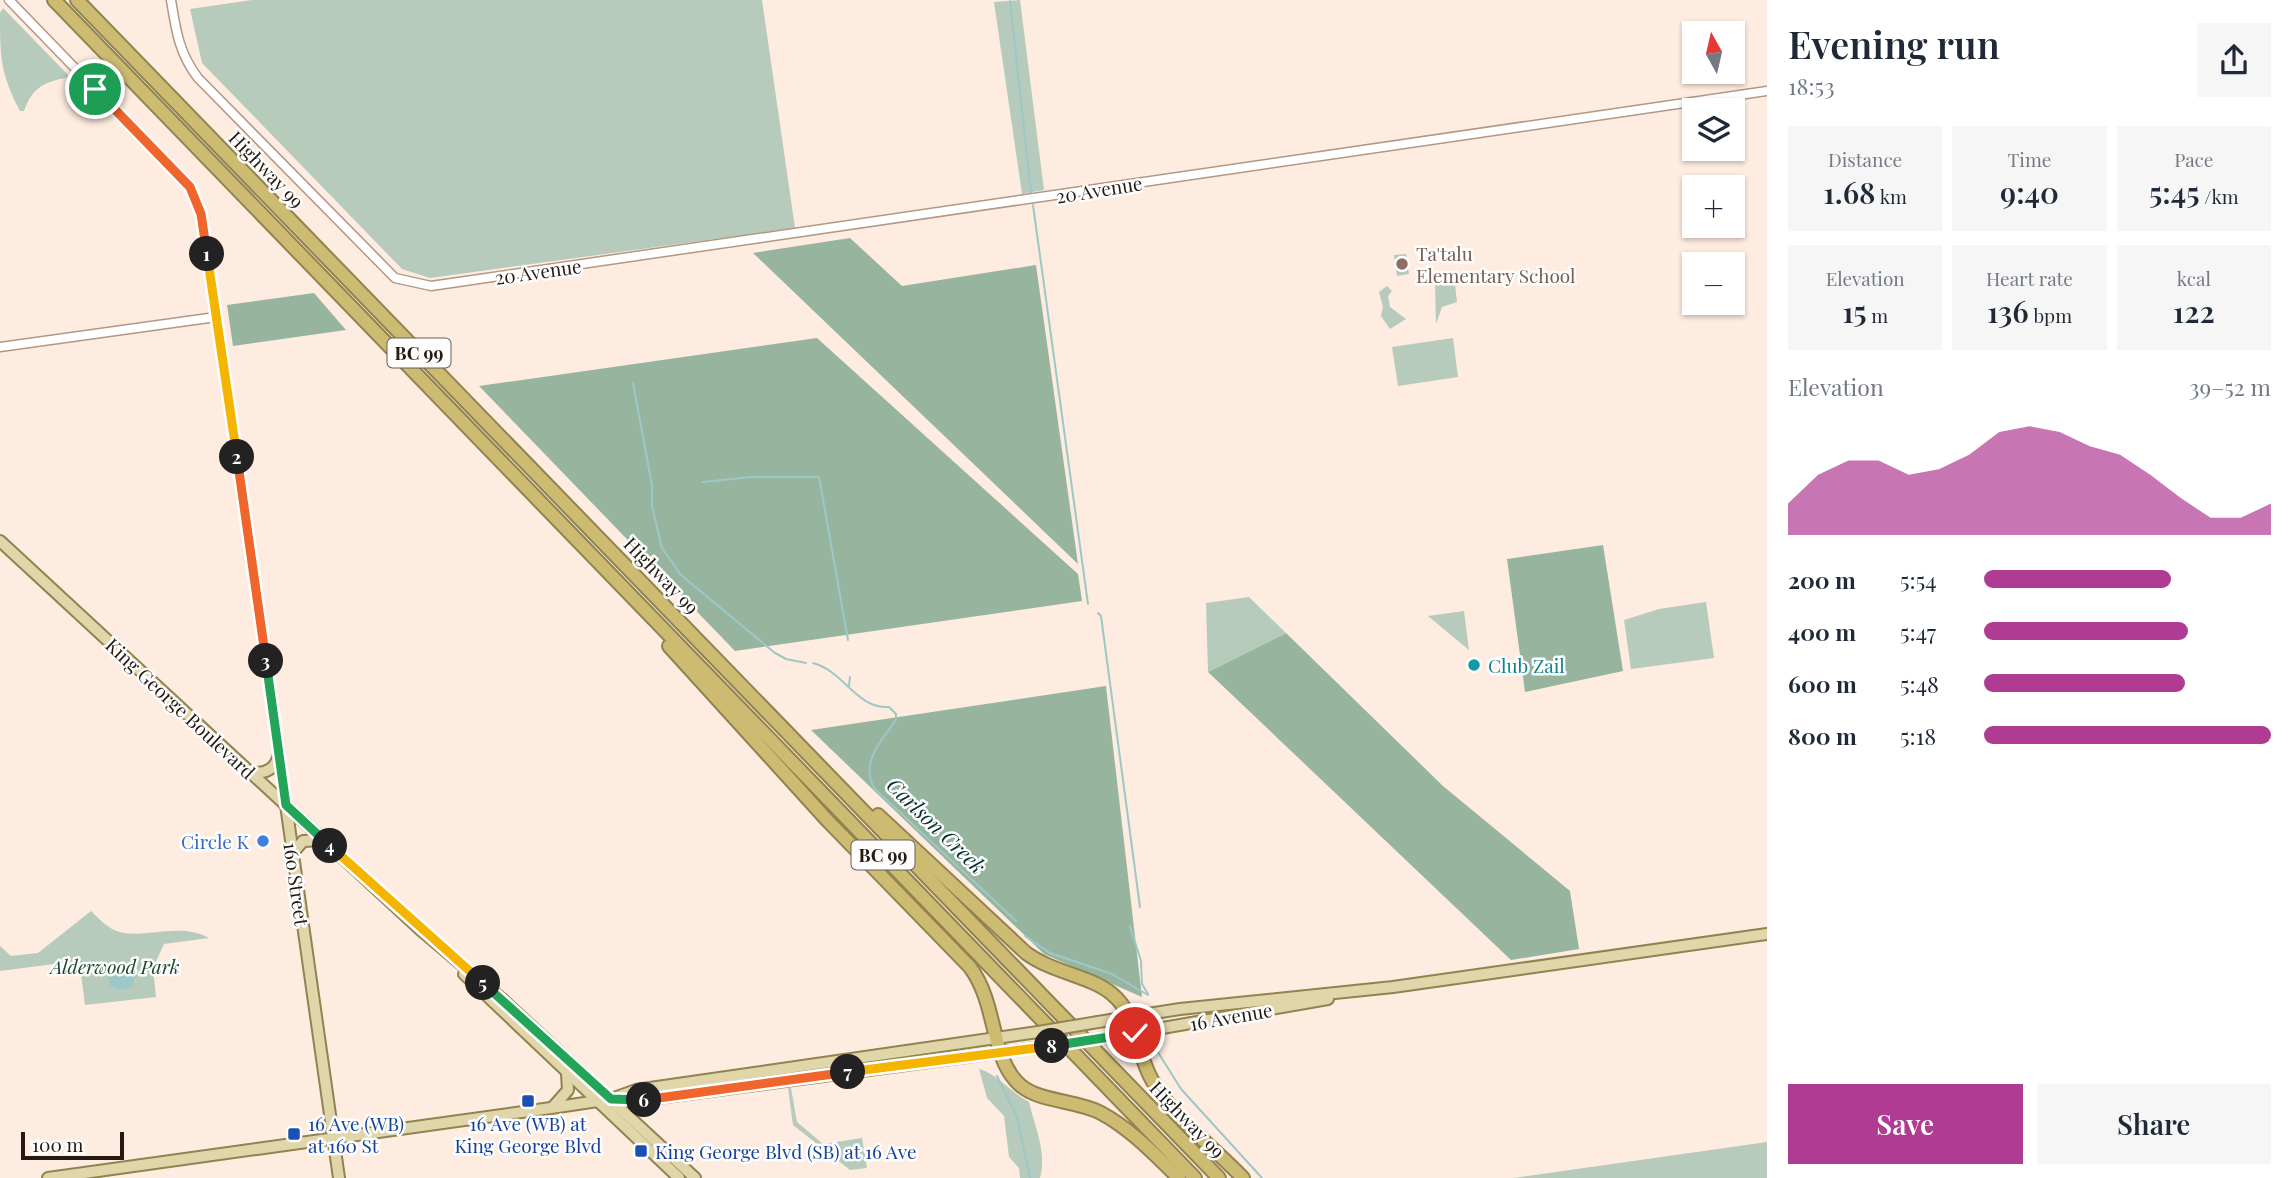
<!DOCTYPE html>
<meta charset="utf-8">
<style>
:root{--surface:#fff;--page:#f6f6f7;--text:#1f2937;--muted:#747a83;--accent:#b03b93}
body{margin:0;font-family:"Playfair Display",serif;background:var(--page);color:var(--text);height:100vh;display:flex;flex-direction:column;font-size:26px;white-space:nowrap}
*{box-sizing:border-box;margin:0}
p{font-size:23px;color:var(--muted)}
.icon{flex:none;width:38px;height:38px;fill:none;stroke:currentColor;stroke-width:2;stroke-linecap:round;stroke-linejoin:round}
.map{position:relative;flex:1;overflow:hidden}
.side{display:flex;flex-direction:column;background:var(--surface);width:525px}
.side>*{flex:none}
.needle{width:46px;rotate:352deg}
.tools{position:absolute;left:1682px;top:21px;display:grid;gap:14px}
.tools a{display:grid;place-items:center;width:63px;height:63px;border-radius:0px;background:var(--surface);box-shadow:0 2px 5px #0004;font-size:35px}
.scale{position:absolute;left:21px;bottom:18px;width:103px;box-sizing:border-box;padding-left:7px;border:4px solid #241a12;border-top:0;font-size:19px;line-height:24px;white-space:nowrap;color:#241a12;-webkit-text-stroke:5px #fdfdfd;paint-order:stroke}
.pin{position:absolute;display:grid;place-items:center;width:60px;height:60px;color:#fff;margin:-30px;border:4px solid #fff;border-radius:50%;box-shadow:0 2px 7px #0007}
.km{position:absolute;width:35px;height:35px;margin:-18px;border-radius:50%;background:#222;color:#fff;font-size:19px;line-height:35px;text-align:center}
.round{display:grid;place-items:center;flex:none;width:74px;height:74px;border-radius:0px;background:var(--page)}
.headline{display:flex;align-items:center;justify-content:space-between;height:119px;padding:0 21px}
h1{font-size:38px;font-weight:600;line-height:52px}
.metrics{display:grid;grid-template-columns:repeat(3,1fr);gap:10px;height:119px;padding:7px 21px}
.metrics div{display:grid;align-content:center;border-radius:0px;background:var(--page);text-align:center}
.metrics b{font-size:30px;font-weight:600}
.metrics small{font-size:19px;font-weight:400}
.metrics p{font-size:19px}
.chart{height:196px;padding:14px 21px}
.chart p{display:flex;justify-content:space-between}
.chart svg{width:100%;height:126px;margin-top:7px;fill:var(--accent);opacity:.7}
.button{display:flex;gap:14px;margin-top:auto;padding:14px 21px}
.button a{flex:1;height:80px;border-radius:0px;background:var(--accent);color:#fff;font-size:28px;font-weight:600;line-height:80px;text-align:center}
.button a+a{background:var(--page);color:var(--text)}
ul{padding:0 21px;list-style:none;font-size:23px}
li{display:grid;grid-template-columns:112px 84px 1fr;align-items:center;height:52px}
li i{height:18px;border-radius:9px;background:var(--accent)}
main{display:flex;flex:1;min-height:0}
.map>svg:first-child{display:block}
.green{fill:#b6cbbb}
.forest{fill:#97b49e}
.water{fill:#9dc8c8}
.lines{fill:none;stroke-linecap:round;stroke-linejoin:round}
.stream{stroke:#9dc8c8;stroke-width:2}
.minor-casing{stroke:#b29784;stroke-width:11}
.major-casing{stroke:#918350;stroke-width:14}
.highway-casing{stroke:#918350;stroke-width:16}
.minor{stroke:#fff;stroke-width:8}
.major{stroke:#e0d6aa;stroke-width:10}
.highway{stroke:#ccbb71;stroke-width:12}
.major-bridge-casing{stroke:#918350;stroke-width:14;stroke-linecap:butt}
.major-bridge{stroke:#e0d6aa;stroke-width:10}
.split-1-casing{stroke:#fff;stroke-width:14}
.split-2-casing{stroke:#fff;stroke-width:14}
.split-3-casing{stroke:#fff;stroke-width:14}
.split-4-casing{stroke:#fff;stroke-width:14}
.split-5-casing{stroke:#fff;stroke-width:14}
.split-6-casing{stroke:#fff;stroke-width:14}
.split-7-casing{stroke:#fff;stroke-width:14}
.split-8-casing{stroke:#fff;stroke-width:14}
.split-9-casing{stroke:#fff;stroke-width:14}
.split-1{stroke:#f0652b;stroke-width:9}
.split-2{stroke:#f5b400;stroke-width:9}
.split-3{stroke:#f0652b;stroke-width:9}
.split-4{stroke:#22a559;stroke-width:9}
.split-5{stroke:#f5b400;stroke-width:9}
.split-6{stroke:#22a559;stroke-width:9}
.split-7{stroke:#f0652b;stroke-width:9}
.split-8{stroke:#f5b400;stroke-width:9}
.split-9{stroke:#22a559;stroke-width:9}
.education-dot{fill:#8d6e63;stroke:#fdfdfd;stroke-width:2.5}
.culture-dot{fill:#0f9aa8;stroke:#fdfdfd;stroke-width:2.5}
.shop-dot{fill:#3f7fe0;stroke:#fdfdfd;stroke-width:2.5}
.transit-dot{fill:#1a4fb4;stroke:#fdfdfd;stroke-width:2.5}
.labels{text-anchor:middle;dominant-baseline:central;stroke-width:5;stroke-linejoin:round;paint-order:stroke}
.shield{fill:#fdfdfd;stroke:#655e58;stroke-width:2}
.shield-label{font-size:18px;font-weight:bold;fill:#241a12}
.street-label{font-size:19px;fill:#241a12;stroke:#fdfdfd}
.education-label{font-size:19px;fill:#785e54;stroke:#fdfdfd;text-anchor:start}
.culture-label{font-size:19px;fill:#0d838f;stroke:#fdfdfd;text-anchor:start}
.shop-label{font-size:19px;fill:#366cbe;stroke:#fdfdfd;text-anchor:end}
.park-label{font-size:19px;font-style:italic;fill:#18492a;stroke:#fdfdfd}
.transit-label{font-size:19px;fill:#164399;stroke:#fdfdfd;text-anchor:start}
.water-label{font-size:21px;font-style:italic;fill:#043031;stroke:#fdfdfd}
</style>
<main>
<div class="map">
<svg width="1767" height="1178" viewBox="0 0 1767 1178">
<rect width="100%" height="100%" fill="#feece0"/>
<g class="green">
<path d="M 252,0 L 762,0 L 795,228 L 430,278 L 402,269 L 202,63 L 190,9 Z"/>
<path d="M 1020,0 L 1044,190 L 1022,194 L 994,2 Z"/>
<path d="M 3,8 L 70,77 C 45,82 33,86 24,111 L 20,111 C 0,73 0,56 0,13 Z"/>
<path d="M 1406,254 L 1409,274 L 1397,276 L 1394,255 Z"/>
<path d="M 1444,283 L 1455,284 L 1457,302 L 1442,307 L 1436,324 L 1435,285 Z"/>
<path d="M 1387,286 L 1392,291 L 1388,296 L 1390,307 L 1406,319 L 1390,329 L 1381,316 L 1383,307 L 1379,292 Z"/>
<path d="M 1453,338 L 1458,377 L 1398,386 L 1392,347 Z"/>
<path d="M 1249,597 L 1286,633 L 1208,672 L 1206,603 Z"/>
<path d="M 1706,602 L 1714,658 L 1631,669 L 1624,620 L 1659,609 Z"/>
<path d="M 1464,611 L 1469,650 L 1428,616 Z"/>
<path d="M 91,911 C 97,917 105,925 112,929 C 138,943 176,920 209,938 L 164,944 L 153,968 L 156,997 L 85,1005 L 81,974 L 69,962 L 0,971 L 0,946 L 11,956 L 38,953 Z"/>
<path d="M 979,1069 C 998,1074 1011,1093 1029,1102 C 1035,1128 1047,1151 1040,1178 L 1020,1178 L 1019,1168 L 1009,1157 L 1004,1116 L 987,1098 Z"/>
<path d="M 788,1088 L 791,1088 L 797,1122 L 823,1144 L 862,1138 L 867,1168 L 850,1170 L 793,1125 Z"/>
<path d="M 1767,1142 L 1767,1178 L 1513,1178 Z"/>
</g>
<g class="forest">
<path d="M 850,238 L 902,286 L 1036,265 L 1078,564 L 753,253 Z"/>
<path d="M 314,293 L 346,330 L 233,346 L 227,305 Z"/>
<path d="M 817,338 L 1078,574 L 1082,601 L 735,651 L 479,386 Z"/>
<path d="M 1603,545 L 1623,671 L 1525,692 L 1507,559 Z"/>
<path d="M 1286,633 L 1443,786 L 1570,891 L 1579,949 L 1511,960 L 1208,672 Z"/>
<path d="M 1106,686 L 1142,997 L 1044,954 L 811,730 Z"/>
</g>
<path class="water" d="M 111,964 L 122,968 L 128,965 L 136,970 L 132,987 L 119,990 L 110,986 L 107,970 Z"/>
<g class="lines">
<g class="stream">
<path d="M 1010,1 L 1031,193"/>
<path d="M 1033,205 L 1088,604"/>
<path d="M 633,383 L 652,485 L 652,506 L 662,548 L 681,575 L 775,653 L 786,659 L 806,663"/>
<path d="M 703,482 L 751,477 L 819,477 L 848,640"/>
<path d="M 1098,613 L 1101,616 L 1140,907"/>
<path d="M 813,663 C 844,671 856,709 889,707 L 896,714 L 896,720 C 882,740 860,762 874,788 L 1016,921"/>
<path d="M 849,686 L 850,677"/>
<path d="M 1130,926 L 1141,961 L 1142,984 L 1148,994"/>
<path d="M 1025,936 L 1050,953 L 1112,974 L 1148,995"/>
<path d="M 1156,1049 L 1181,1089 L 1262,1178"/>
<path d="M 997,1076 L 1017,1117 L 1030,1178"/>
</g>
<defs>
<g id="minor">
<path d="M 9,0 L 190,187 L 201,214 L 286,805"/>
<path d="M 171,0 C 176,31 179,53 198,78 L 395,278 L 431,286 L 1767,91"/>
<path d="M 0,347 L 216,317"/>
</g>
<g id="major">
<path d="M 0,541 L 423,932 L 501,998 L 695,1178"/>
<path d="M 251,772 C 265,775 277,768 279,754"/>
<path d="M 286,805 L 339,1178"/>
<path d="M 292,854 L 303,841 L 324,840"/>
<path d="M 464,974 L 679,1178"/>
<path d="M 1098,1022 L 1180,1009 L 1393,987 L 1767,934"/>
<path d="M 1111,1037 L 1328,999"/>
<path d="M 617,1100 L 636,1101 L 1050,1046"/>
<path d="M 553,1107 L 568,1090 L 567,1074"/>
<path d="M 48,1178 L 551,1108 L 611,1099 L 636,1090 L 1038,1032"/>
</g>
<g id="highway">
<path d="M 54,0 L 1195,1178"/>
<path d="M 77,0 L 1219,1178"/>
<path d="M 669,646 L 828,821 L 970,967 C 997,1004 990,1052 1016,1081 C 1035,1103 1075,1099 1101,1113 C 1131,1129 1155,1155 1179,1178"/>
<path d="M 878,815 L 1026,953 C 1053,973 1091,976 1112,994 C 1138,1015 1136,1053 1152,1080 C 1173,1117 1213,1147 1243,1178"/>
</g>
</defs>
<use href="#minor" class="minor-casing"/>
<use href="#major" class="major-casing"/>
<use href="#highway" class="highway-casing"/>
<use href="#minor" class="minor"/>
<use href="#major" class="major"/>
<use href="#highway" class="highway"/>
<defs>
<g id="major-bridge">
<path d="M 1038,1032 L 1098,1022"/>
<path d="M 1050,1046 L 1111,1037"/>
</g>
</defs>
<use href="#major-bridge" class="major-bridge-casing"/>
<use href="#major-bridge" class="major-bridge"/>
</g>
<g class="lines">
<defs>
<path id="split-1" d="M 95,89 L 190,187 L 201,214 L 207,254"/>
<path id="split-2" d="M 207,254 L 237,457"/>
<path id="split-3" d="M 237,457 L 266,661"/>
<path id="split-4" d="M 266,661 L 286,805 L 330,846"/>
<path id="split-5" d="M 330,846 L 483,983"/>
<path id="split-6" d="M 483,983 L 611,1099 L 644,1100"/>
<path id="split-7" d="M 644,1100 L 848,1072"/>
<path id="split-8" d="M 848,1072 L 1052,1046"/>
<path id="split-9" d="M 1052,1046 L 1135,1033"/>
</defs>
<use href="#split-1" class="split-1-casing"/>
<use href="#split-2" class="split-2-casing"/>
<use href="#split-3" class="split-3-casing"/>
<use href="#split-4" class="split-4-casing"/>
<use href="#split-5" class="split-5-casing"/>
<use href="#split-6" class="split-6-casing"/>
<use href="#split-7" class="split-7-casing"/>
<use href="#split-8" class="split-8-casing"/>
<use href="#split-9" class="split-9-casing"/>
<use href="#split-1" class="split-1"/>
<use href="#split-2" class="split-2"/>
<use href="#split-3" class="split-3"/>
<use href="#split-4" class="split-4"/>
<use href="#split-5" class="split-5"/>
<use href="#split-6" class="split-6"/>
<use href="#split-7" class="split-7"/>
<use href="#split-8" class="split-8"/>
<use href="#split-9" class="split-9"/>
</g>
<circle class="education-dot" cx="1402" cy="264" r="7"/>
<circle class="culture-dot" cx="1474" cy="665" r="7"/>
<circle class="shop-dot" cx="263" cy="841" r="7"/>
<g class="transit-dot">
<rect x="521" y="1094" width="14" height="14" rx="3.5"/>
<rect x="287" y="1127" width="14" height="14" rx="3.5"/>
<rect x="634" y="1144" width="14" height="14" rx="3.5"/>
</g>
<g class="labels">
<g class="shield">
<rect x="387.5" y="338.5" width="63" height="29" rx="5"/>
<rect x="851.5" y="840.5" width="63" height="29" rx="5"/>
</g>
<g class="shield-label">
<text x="419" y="353">BC 99</text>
<text x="883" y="855">BC 99</text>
</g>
<g class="street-label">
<text transform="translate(267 169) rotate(46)">Highway 99</text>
<text transform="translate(1099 189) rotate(-9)">20 Avenue</text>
<text transform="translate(538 271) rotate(-8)">20 Avenue</text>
<text transform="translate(662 575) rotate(46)">Highway 99</text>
<text transform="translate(181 708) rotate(43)">King George Boulevard</text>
<text transform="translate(297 884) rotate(82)">160 Street</text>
<text transform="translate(1231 1016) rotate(-10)">16 Avenue</text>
<text transform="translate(1188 1119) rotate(46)">Highway 99</text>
</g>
<g class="education-label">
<text x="1416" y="253">Ta'talu<tspan x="1416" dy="22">Elementary School</tspan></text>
</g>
<g class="culture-label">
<text x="1488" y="665">Club Zail</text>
</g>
<g class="shop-label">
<text x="249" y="841">Circle K</text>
</g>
<g class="park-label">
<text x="115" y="966">Alderwood Park</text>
</g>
<g class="transit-label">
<text x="308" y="1123">16 Ave (WB)<tspan x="308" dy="22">at 160 St</tspan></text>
<text x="528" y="1123" text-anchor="middle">16 Ave (WB) at<tspan x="528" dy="22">King George Blvd</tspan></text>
<text x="655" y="1151">King George Blvd (SB) at 16 Ave</text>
</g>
<g class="water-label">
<text transform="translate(937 825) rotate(44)">Carlson Creek</text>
</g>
</g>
</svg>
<div class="tools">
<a><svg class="needle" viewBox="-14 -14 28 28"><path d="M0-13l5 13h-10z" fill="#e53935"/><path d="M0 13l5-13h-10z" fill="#747a83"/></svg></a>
<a><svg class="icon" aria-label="layers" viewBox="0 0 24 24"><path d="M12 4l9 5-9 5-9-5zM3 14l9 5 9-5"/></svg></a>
<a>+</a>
<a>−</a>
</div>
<div class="scale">100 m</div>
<div class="pin" style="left:95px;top:89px;background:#1e9e55"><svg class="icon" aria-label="arrive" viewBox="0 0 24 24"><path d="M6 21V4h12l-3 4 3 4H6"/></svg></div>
<div class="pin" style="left:1135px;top:1033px;background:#d93025"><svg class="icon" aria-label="check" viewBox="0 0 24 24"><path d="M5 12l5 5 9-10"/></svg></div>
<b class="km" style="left:207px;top:254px">1</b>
<b class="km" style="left:237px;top:457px">2</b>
<b class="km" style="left:266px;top:661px">3</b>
<b class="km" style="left:330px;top:846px">4</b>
<b class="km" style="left:483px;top:983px">5</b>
<b class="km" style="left:644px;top:1100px">6</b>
<b class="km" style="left:848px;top:1072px">7</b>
<b class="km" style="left:1052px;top:1046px">8</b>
</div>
<section class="side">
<div class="headline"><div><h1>Evening run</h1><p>18:53</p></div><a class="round"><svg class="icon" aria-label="share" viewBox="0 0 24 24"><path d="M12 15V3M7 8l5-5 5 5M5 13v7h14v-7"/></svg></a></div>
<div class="metrics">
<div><p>Distance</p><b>1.68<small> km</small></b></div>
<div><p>Time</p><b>9:40</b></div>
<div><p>Pace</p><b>5:45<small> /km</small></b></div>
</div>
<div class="metrics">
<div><p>Elevation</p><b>15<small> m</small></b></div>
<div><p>Heart rate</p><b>136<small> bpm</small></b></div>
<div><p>kcal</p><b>122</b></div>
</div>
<div class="chart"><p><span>Elevation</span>39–52 m</p>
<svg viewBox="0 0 160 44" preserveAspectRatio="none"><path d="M0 44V33L10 23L20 18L30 18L40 23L50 21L60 16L70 8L80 6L90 8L100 13L110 16L120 23L130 31L140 38L150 38L160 33V44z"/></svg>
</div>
<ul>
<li><b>200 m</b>5:54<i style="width:65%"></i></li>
<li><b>400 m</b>5:47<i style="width:71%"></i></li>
<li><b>600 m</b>5:48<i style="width:70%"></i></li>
<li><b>800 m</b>5:18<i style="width:100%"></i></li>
</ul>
<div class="button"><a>Save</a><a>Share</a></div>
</section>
</main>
